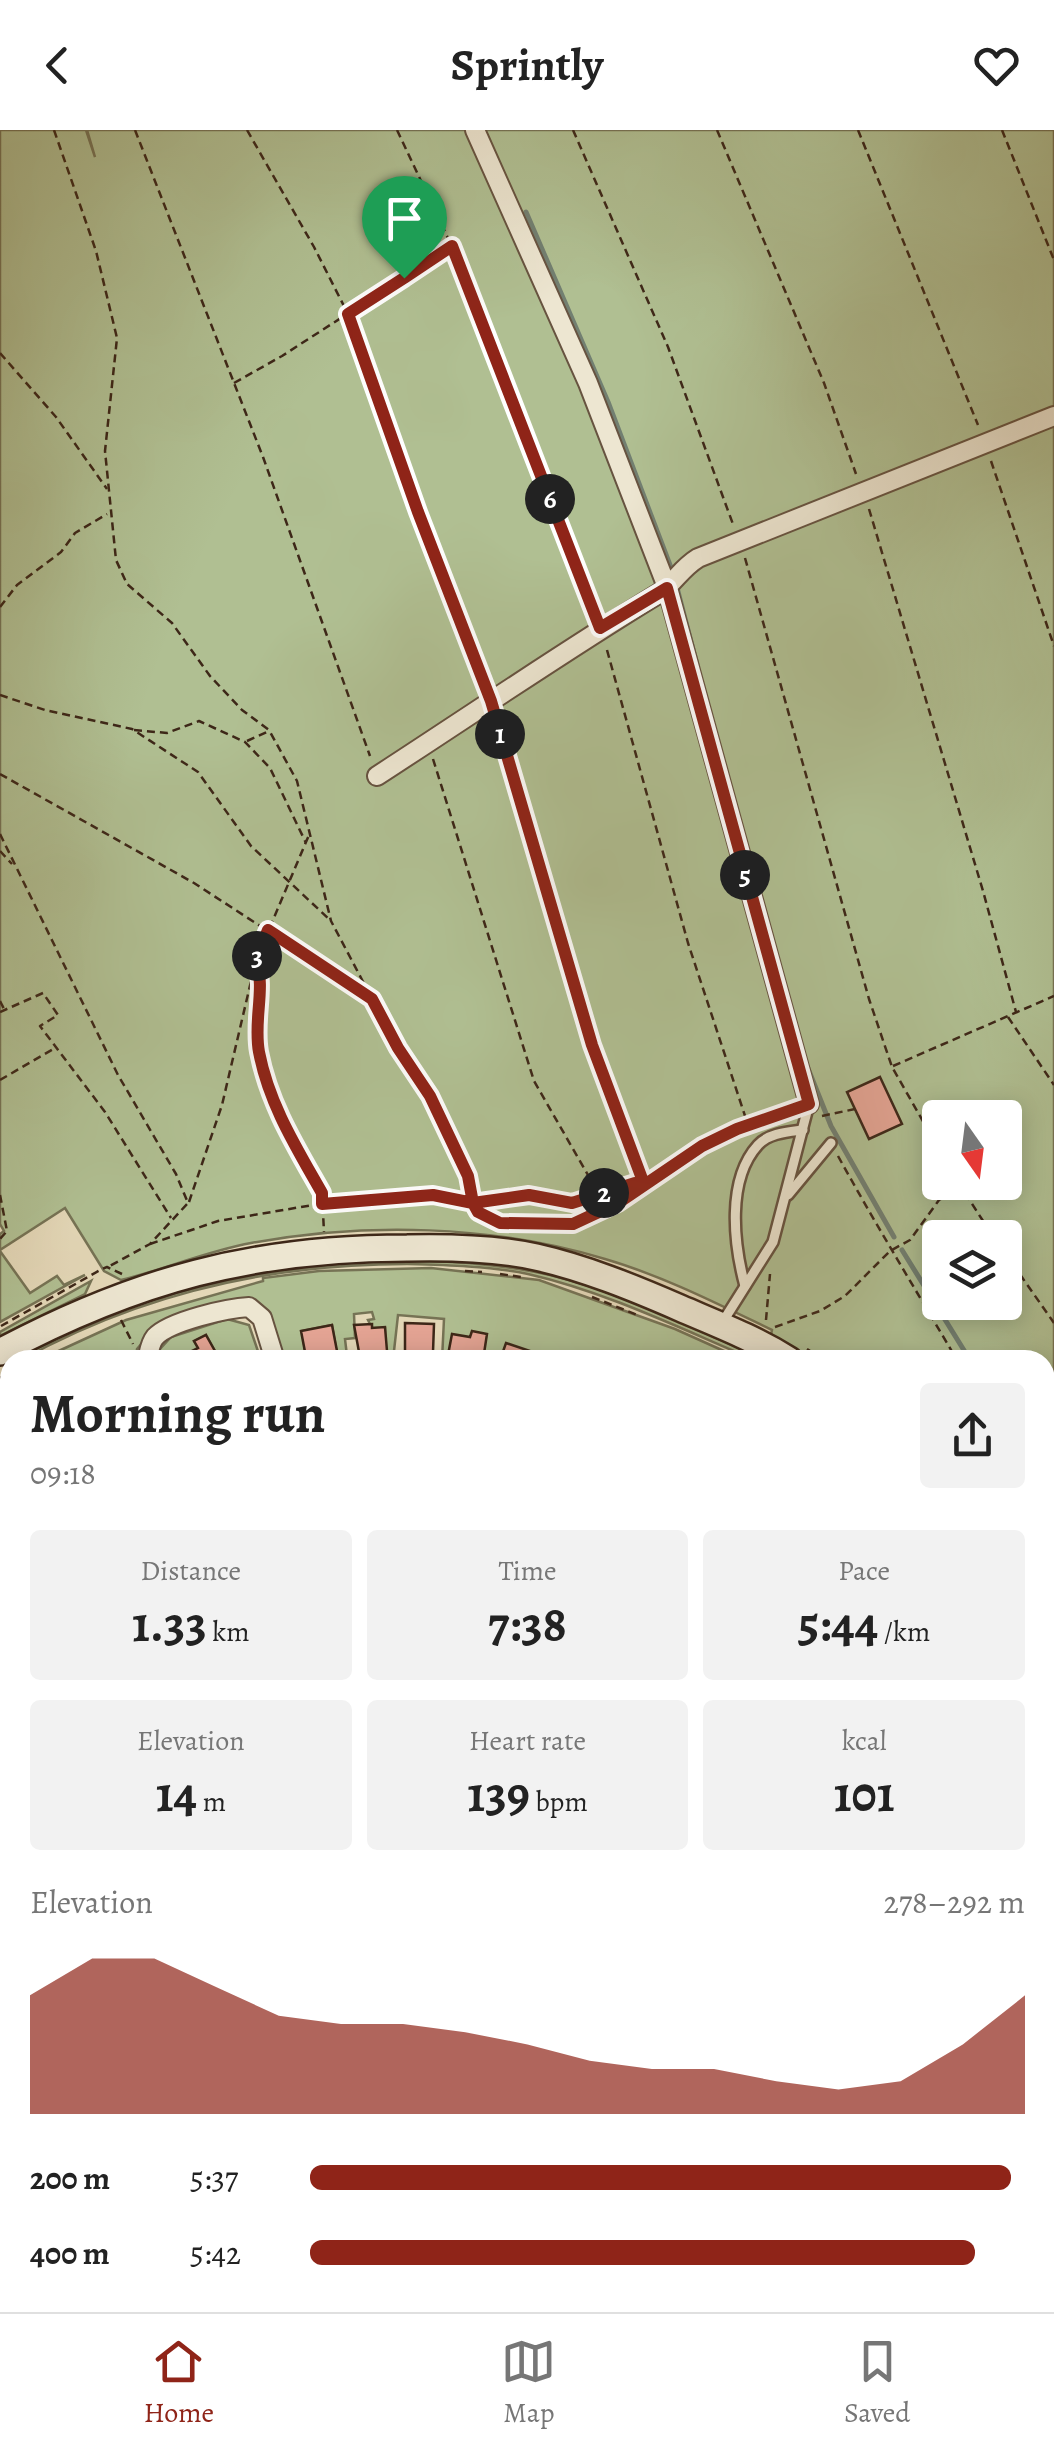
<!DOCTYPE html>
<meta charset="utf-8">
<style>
:root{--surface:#fff;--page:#f2f2f2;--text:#222;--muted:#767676;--line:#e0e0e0;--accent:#8f2418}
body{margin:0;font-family:Alegreya,serif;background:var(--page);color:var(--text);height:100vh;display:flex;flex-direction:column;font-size:38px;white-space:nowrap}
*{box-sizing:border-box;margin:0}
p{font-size:32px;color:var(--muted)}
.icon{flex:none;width:55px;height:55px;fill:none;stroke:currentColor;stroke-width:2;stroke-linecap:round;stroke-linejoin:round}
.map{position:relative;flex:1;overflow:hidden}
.side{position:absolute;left:0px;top:1220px;width:1055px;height:962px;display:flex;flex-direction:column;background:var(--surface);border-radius:30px 30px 0 0;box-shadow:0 5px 25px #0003}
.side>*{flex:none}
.needle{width:65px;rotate:166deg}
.tools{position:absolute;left:922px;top:970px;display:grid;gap:20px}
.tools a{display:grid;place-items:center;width:100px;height:100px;border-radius:10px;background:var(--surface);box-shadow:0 5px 25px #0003;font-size:50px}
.pin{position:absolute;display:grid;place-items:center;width:85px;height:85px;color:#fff;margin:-102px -42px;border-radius:50% 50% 50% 0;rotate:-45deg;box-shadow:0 0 10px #0007}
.pin .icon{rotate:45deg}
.km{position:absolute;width:50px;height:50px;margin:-25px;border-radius:50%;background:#222;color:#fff;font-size:28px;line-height:50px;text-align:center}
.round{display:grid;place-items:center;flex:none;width:105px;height:105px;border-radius:10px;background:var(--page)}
.overview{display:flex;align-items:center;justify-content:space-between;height:170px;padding:0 30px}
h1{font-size:55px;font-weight:600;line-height:75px}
.metrics{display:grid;grid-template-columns:repeat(3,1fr);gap:15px;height:170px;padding:10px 30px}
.metrics div{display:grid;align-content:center;border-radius:10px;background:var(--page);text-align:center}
.metrics b{font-size:50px;font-weight:600}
.metrics small{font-size:28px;font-weight:400}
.metrics p{font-size:28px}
.chart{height:280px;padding:20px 30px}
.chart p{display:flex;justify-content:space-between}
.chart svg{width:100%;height:180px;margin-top:10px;fill:var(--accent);opacity:.7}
ul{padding:0 30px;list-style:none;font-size:32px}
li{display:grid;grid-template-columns:160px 120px 1fr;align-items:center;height:75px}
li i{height:25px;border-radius:12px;background:var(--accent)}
header{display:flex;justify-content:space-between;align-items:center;height:130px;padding:0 30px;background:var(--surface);font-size:45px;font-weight:600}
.tab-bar{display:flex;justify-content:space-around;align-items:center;height:140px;border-top:2px solid var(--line);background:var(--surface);font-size:28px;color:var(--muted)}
.tab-bar a{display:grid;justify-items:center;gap:5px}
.tab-bar .on{color:var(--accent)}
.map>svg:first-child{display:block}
.green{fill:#b0bf92;stroke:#767355;stroke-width:2.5;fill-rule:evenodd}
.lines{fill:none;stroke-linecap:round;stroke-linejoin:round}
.stream{stroke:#727f71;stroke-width:5}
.building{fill:#e4a494;stroke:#3d2718;stroke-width:2.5}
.lane-casing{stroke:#675340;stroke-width:14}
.street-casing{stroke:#675340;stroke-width:22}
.secondary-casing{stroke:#3d2718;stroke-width:30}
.path{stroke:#3d2718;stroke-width:2.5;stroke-dasharray:8 5;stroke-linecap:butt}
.lane{stroke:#ede6d1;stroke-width:9}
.street{stroke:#ede6d1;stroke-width:18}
.secondary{stroke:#ede6d1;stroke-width:25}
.route-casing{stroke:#fff;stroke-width:20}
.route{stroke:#8f2418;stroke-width:12}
</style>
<header><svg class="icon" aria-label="back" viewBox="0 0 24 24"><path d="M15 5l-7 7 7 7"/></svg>Sprintly<svg class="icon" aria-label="heart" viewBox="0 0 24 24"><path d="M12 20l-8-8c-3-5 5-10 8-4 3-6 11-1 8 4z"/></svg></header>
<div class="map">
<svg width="1054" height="2182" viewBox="0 0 1054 2182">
<rect width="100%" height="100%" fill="#e4d8b8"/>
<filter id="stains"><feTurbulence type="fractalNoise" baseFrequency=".002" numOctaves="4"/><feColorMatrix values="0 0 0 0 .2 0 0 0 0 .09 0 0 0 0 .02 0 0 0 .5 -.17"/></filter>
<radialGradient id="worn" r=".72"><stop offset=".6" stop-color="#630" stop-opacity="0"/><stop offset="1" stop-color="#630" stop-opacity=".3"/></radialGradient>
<g class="green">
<path d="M 0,0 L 86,0 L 95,27 L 87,0 L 1054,0 L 1054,1435 L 1045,1426 L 1045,1230 L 814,1230 L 771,1205 L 772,1200 C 718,1174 663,1146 605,1129 C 493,1095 366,1092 251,1113 C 207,1121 163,1140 121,1150 L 104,1141 L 65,1078 L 0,1120 L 0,1104 L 4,1101 L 0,1094 ZM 940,988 L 1005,988 L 1005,1052 L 940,1052 ZM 940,1108 L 1005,1108 L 1005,1172 L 940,1172 Z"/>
<path d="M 0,1121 L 30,1163 L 57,1146 L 64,1155 L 85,1145 L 0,1192 Z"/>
<path d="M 387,1130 C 442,1131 497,1133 550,1145 C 617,1161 683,1194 746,1221 L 741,1224 C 671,1194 602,1161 528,1144 C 489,1136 447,1135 407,1134 C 272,1134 140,1164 21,1230 L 15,1230 C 135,1163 251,1138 387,1130 Z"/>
<path d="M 431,1138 L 539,1150 L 675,1199 L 744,1230 L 442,1230 L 444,1189 L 398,1185 L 393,1230 L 385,1230 L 385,1198 L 372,1198 L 368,1190 L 374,1189 L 372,1182 L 354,1184 L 355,1208 L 345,1209 L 347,1226 L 353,1226 L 354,1230 L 338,1230 L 332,1195 L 302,1201 L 306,1227 L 328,1223 L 330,1230 L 285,1230 L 263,1177 L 246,1171 L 159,1193 L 137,1219 L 136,1230 L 39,1230 L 126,1190 L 263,1151 L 263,1148 L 319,1141 Z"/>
<path d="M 91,1151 L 85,1164 L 0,1206 L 0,1202 Z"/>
<path d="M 227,1189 L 249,1195 L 261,1230 L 220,1230 L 206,1205 L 194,1211 L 198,1218 L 183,1225 L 182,1230 L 159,1230 L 160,1219 L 171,1207 Z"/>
<path d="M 0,1377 L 10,1390 L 10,1545 L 5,1550 L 9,1554 L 0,1562 Z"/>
<path d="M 0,1570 L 10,1576 L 10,1658 L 0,1653 Z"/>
<path d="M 1054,1638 L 1054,1723 L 1050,1718 L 1045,1722 L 1045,1646 Z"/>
<path d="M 0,1715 L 6,1722 L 3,1727 L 7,1731 L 10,1728 L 10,1813 L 0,1809 Z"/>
<path d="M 0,1895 L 10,1905 L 10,2002 L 0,1991 Z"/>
<path d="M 0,2103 L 10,2113 L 10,2172 L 84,2173 L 93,2182 L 0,2182 Z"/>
<path d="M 927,2172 L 1037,2173 L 1046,2182 L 920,2182 Z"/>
<path d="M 199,2173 L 291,2173 L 289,2182 L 207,2182 Z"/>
<path d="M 907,2173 L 910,2176 L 904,2182 L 821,2182 L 826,2173 Z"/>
</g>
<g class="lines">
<g class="stream">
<path d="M 526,82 L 608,272 L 673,443"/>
<path d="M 676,454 L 697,535"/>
<path d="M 807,936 L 831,996 L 894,1107"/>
<path d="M 902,1120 L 970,1230"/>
<path d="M 1045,1348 L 1054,1360"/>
</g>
</g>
<g class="building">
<path d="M 880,947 L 902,994 L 869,1009 L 847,962 Z"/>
<path d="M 405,1193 L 434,1194 L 433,1222 L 405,1221 Z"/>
<path d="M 372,1194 L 372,1198 L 385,1197 L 387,1221 L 359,1222 L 354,1195 Z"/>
<path d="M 332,1195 L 337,1221 L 306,1227 L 301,1201 Z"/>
<path d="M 472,1201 L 487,1204 L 483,1230 L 448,1225 L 452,1204 L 470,1207 Z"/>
<path d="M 206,1205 L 220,1230 L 185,1230 L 183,1226 L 198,1218 L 194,1211 Z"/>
<path d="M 506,1213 L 533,1222 L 530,1230 L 500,1230 Z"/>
<path d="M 10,1411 L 10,1461 L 9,1462 L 0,1450 L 0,1419 Z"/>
<path d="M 0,1653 L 10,1658 L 10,1697 L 0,1686 Z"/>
<path d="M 1052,1739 L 1054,1757 L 1045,1765 L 1045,1745 Z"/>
<path d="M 0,1838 L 10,1842 L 10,1879 L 0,1869 Z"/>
<path d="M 1045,1971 L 1054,1981 L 1054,1993 L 1045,2001 Z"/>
<path d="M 0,1991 L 10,2002 L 10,2040 L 0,2030 Z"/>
<path d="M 1054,2117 L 1054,2145 L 1045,2135 L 1045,2126 Z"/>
<path d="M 291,2172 L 340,2172 L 338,2182 L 290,2182 Z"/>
<path d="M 533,2172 L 597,2172 L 606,2182 L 524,2182 Z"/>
<path d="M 726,2172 L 735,2172 L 744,2182 L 716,2182 Z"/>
</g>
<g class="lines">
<defs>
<g id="lane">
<path d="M 788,1065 L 831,1013"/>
<path d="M 745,1156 C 734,1115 726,1050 758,1015 C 769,1003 787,1002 803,1000"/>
<path d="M 722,1193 L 773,1112 L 809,974"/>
<path d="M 400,2182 L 408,2172"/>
</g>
<g id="street">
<path d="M 475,0 L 588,253 L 667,457 L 809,974"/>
<path d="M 377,646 C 471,585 563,522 658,464 C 674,454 680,439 698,428 L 1054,286"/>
<path d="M 147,1230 C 149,1222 150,1213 155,1207 C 170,1191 228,1178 249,1177 L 262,1188 L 275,1230"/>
<path d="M 0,1354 L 10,1367"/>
<path d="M 1045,1807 L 1054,1818"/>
<path d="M 1045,1888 L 1054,1878"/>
<path d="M 0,2075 L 10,2085"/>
<path d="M 1045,2163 L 1054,2172"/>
<path d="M 93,2172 L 102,2182"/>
<path d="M 185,2182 L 187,2172"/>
<path d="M 780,2182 L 791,2173 L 800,2174 L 806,2182"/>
</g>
<g id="secondary">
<path d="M 0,1222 C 135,1150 253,1118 407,1118 C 450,1117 495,1118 536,1127 C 585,1138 634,1158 680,1178 C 717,1194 754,1208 789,1230"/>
<path d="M 1045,1457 L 1054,1466"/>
</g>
</defs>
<use href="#lane" class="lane-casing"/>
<use href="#street" class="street-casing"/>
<use href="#secondary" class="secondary-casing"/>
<g class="path">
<path d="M 54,0 L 96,121 L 117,208 L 105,321 L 116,430 L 127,454 L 172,493 L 210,546 L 242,580 L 269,600 L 297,651 L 331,791 L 398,918 L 429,967 L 468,1046 L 477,1082 L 501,1093 L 573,1094 L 618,1073 L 666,1037 L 702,1016 L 791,979"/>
<path d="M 135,0 L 263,327 L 370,626"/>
<path d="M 247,0 L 314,117 L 348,184 L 418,382 L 484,553"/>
<path d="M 397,0 L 454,121 L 595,484"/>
<path d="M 573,0 L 668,217 L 734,397"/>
<path d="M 717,0 L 824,253 L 856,344"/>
<path d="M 858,0 L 978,295"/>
<path d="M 1002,0 L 1054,130"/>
<path d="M 0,223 L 56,287 L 107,359"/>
<path d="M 234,253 L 282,226 L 451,117"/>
<path d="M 991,331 L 1054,516"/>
<path d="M 869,379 L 983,761 L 1016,882"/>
<path d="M 745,428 L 869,869 L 892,937 L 940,1021"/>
<path d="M 0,477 L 17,455 L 61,422 L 75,403 L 107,384"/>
<path d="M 607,520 L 688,813 L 748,995"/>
<path d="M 0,565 L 45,580 L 132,599 L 198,642 L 251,716 L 330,790"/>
<path d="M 134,600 L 167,603 L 199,591 L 245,612 L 270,638 L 306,713"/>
<path d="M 247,611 L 267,602"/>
<path d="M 433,629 L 534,951 L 596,1059"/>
<path d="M 0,644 L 194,753 L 371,868"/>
<path d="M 0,704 L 118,945 L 176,1044 L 188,1073 L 150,1114 L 108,1137"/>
<path d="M 0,721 L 12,734"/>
<path d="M 256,831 L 262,848 L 257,884 L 259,919 L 272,971 L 322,1063 L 324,1102"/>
<path d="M 0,871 L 4,879"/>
<path d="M 0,882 L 43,863 L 58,885 L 40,896 L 105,982 L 171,1088"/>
<path d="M 1008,887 L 1054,955"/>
<path d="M 893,936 L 1054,866"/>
<path d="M 0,950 L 55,918"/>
<path d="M 822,986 L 855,979"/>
<path d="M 838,1026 C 876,1095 917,1162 957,1230"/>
<path d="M 958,1052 L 994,1108"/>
<path d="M 0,1065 L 7,1101 L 0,1109"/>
<path d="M 189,1072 L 222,975 L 256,830 L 309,705"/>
<path d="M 150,1114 L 218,1091 L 313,1075 L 433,1065 L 473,1073 L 529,1065 L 572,1073 L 635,1053 L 644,1054 L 593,915 L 496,589"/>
<path d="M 1005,1123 L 1054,1193"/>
<path d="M 465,1141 L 482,1142"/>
<path d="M 500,1144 L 521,1147"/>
<path d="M 592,1167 L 640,1186"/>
<path d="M 121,1190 L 133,1214"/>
<path d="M 766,1190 L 770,1144"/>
<path d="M 1,1196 L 102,1139 L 107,1137 L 122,1144"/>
<path d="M 775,1197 L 820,1181 L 845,1166 L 890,1121 L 910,1110 L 939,1070 L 961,1057"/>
<path d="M 807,1219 L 824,1230"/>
<path d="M 333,1222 L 334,1230"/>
<path d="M 368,1222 L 369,1230"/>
<path d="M 469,1230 L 470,1227"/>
<path d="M 0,1248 L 9,1243"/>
<path d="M 0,1324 L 10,1328"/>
<path d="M 0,1393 L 9,1386"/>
<path d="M 1045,1412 L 1054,1418"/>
<path d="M 1045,1429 L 1053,1437"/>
<path d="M 1045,1489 L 1054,1504"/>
<path d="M 0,1634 L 10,1638"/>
<path d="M 0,1712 L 10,1721"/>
<path d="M 3,1712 L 10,1703"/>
<path d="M 0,1776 L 10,1772"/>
<path d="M 0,1812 L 10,1815"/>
<path d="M 0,1890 L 10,1900"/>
<path d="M 1045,1968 L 1054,1977"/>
<path d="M 0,2046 L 8,2038"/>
<path d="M 0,2142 L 10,2148"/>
<path d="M 56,2172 L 74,2182"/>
<path d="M 369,2172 L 371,2182"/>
<path d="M 512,2172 L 522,2182"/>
<path d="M 605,2172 L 615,2182"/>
<path d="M 619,2173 L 627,2182"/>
<path d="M 476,2182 L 485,2172"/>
<path d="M 641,2182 L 642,2182"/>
<path d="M 644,2182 L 645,2181"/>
</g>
<use href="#lane" class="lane"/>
<use href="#street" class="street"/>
<use href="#secondary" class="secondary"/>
</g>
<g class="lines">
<defs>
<path id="route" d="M 404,148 L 348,184 L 418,382 L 491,571 L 592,915 L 644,1054 L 635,1053 L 572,1073 L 529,1065 L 473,1073 L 468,1046 L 430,966 L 398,918 L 372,869 L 268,800 L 256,830 C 266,859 253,890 259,922 C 269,974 296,1017 322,1063 L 322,1074 L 433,1065 L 473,1073 L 478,1082 L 500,1093 L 573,1094 L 618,1073 L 702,1016 L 737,999 L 809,974 L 667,458 L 600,498 L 452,116 L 404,148"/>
</defs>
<use href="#route" class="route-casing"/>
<use href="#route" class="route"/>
</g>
<rect width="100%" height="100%" filter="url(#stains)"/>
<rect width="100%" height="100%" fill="url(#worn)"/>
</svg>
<div class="tools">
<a><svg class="needle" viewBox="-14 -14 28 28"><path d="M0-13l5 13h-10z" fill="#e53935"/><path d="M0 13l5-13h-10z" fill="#767676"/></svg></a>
<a><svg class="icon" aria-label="layers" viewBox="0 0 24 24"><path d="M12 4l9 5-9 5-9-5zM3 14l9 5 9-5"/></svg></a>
</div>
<div class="pin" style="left:404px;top:148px;background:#1e9e55"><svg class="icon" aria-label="arrive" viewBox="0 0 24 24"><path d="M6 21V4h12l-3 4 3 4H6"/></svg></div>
<b class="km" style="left:500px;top:604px">1</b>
<b class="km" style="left:604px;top:1063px">2</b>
<b class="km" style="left:257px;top:826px">3</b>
<b class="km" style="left:745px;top:745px">5</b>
<b class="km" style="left:550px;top:369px">6</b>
<section class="side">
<div class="overview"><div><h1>Morning run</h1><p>09:18</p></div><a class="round"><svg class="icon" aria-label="share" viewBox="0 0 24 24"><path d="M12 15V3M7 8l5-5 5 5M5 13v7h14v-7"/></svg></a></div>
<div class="metrics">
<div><p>Distance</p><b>1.33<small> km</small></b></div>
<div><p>Time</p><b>7:38</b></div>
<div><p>Pace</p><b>5:44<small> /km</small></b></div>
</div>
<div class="metrics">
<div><p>Elevation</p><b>14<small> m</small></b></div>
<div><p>Heart rate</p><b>139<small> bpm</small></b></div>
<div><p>kcal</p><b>101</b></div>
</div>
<div class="chart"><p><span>Elevation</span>278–292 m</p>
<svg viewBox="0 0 160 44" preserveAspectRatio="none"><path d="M0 44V15L10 6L20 6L30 13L40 20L50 22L60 22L70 24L80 27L90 31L100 33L110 33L120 36L130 38L140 36L150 27L160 15V44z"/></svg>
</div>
<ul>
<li><b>200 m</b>5:37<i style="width:98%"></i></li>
<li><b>400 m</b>5:42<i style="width:93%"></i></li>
</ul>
</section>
</div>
<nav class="tab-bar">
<a class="on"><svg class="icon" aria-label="home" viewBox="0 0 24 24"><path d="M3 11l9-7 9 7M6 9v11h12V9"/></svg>Home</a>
<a><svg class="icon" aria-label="map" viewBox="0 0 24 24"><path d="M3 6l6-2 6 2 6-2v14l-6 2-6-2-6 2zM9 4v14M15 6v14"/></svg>Map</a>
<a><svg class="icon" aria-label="saved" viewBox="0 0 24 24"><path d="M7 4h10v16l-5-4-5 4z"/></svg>Saved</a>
</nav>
